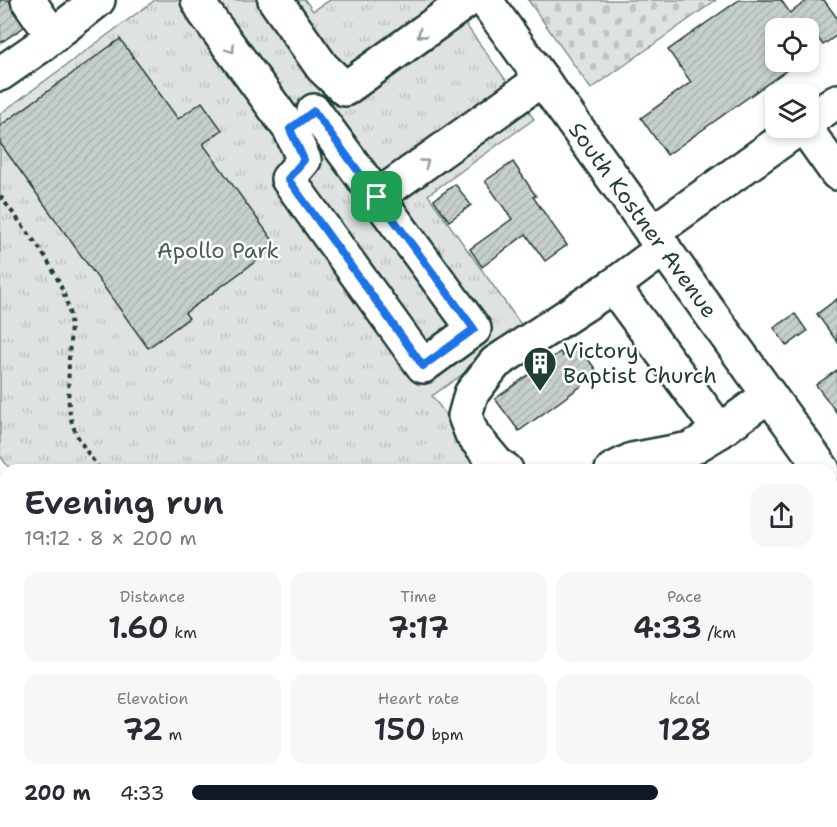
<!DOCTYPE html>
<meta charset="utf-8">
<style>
:root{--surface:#fff;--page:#f7f7f7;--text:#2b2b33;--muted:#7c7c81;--accent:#111827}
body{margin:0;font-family:"Shantell Sans",sans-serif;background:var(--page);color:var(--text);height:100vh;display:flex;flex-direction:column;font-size:22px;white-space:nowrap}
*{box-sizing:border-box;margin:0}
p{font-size:20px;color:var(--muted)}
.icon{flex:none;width:33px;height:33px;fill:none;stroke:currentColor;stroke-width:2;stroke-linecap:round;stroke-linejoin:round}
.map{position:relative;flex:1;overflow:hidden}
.drawer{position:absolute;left:0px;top:464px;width:837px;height:364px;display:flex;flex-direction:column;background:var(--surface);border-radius:18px 18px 0 0;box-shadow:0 3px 9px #0003}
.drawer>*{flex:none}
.tools{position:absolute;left:765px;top:18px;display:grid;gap:12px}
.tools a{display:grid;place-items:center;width:54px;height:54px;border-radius:12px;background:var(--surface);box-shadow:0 3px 9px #0003;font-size:30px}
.pin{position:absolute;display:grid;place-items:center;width:51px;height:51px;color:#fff;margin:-26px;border-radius:12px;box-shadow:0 3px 9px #0006}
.round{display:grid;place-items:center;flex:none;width:63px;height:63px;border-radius:18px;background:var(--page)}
.headline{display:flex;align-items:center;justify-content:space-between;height:102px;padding:0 24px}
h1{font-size:33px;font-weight:600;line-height:45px}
.metrics{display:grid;grid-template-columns:repeat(3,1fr);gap:9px;height:102px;padding:6px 24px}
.metrics div{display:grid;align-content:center;border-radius:15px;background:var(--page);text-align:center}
.metrics b{font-size:30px;font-weight:600}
.metrics small{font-size:16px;font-weight:400}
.metrics p{font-size:16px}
ul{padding:0 24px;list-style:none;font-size:20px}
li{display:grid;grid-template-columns:96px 72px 1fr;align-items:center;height:45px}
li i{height:15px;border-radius:8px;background:var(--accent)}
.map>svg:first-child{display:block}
.industrial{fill:url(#industrial-furrows)}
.grass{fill:#dee3e2;stroke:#7e908b;stroke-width:1.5}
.cemetery{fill:url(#cemetery-stones);stroke:#7e908b;stroke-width:1.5}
.park{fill:url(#park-tufts);stroke:#7e908b;stroke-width:1.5}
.building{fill:url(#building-hatch);stroke:#1f3d34;stroke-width:1.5}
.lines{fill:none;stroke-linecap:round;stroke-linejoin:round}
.minor-casing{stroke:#1f3d34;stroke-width:38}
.path{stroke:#1f3d34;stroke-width:4;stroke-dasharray:4.5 4.5;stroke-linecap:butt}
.minor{stroke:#fff;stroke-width:33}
.oneway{stroke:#8f9e9a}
.route-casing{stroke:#fff;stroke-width:12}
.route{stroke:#1a73e8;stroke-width:8}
.labels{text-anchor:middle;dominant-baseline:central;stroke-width:5;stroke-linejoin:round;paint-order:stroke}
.street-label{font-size:22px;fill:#1f3d34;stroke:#fff}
.park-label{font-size:22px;fill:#455e57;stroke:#fff}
.poi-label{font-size:22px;fill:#1f3d34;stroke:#fff;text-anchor:start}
</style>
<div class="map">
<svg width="837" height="827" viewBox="0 0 837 827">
<defs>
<pattern id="industrial-furrows" width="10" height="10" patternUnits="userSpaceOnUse" patternTransform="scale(1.5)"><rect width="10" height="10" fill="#eef1f0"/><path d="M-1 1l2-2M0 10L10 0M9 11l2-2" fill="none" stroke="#ccd0ce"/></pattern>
<pattern id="cemetery-stones" width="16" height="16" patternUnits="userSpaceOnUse" patternTransform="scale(1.5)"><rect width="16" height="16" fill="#dee3e2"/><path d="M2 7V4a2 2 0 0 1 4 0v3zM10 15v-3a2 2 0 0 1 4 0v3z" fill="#bec4c2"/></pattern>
<pattern id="park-tufts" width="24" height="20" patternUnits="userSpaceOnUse" patternTransform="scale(1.5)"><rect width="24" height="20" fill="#dee3e2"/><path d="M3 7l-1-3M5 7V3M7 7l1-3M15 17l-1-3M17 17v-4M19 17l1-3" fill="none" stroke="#bec4c2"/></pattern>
<pattern id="building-hatch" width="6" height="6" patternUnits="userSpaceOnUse" patternTransform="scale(1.5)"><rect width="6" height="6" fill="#c7cfcc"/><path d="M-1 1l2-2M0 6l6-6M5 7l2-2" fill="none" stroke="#aab3b0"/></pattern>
</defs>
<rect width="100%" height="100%" fill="#fff"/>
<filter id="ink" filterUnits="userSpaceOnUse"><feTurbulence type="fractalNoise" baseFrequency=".0167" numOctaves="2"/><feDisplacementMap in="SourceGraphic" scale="12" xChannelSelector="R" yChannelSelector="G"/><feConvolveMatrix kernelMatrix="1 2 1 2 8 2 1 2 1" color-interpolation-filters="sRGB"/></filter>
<g filter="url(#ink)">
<path class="industrial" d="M 28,822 L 337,822 L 355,827 L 21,827 Z"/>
<path class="grass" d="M 260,822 L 337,822 L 355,827 L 263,827 Z"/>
<path class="cemetery" d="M 528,0 L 716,0 L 591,89 Z"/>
<g class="park">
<path d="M 155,0 L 305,0 L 313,11 L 330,0 L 448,0 L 534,119 L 428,195 L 525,330 L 432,396 L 486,469 L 10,469 L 0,456 L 0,114 Z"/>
<path d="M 831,531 L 837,539 L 837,709 L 831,714 Z"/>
<path d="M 337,822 L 710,822 L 708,827 L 355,827 Z"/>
</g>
<g class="building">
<path d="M 0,0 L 10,0 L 13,11 L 24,27 L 0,43 Z"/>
<path d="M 739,0 L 781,0 L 790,13 L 808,0 L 824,0 L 837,18 L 837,35 L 823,45 L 811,28 L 776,28 L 776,62 L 798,62 L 667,155 L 641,118 L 691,82 L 668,50 Z"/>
<path d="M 120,39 L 178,119 L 202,102 L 222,130 L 203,144 L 277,246 L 185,313 L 189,318 L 148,348 L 0,143 L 0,126 Z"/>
<path d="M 513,162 L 536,196 L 533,197 L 567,245 L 545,261 L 526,234 L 482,267 L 470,249 L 512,219 L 485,181 Z"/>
<path d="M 455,184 L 471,205 L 449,221 L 434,200 Z"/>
<path d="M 837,299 L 837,342 L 817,314 Z"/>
<path d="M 795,314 L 807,331 L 787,346 L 774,328 Z"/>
<path d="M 578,345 L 596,370 L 582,381 L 584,384 L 519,431 L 495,399 L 560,352 L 563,356 Z"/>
<path d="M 837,370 L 837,413 L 816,385 Z"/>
</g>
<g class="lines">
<defs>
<g id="minor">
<path d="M 28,0 L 53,36"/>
<path d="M 198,0 L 205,13 L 290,129 L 304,160 L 288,179 L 423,366 L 474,329 L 314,111"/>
<path d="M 275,0 L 322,67 L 345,89 L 468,0"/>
<path d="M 485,0 L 823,470"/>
<path d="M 0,74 L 36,49 L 98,0"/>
<path d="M 808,121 L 837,101"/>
<path d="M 805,128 L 837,173"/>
<path d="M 377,197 L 542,79"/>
<path d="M 652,233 L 799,128"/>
<path d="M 664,248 L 613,286 L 720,431 L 769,395"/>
<path d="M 506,470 L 497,464 L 472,434 L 465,416 L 471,394 L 495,363 L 613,286"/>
<path d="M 612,470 L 632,460 L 690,449 L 720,431"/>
<path d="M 0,717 L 6,725"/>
<path d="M 0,815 L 6,810"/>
</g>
</defs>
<use href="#minor" class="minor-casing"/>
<g class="path">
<path d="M 0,196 C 26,231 59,267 69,311 C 72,325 70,342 69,357 C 69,378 66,406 73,426 C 79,442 90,456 100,470"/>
<path d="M 461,822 L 495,827"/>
</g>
<use href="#minor" class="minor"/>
</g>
<defs><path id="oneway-chevron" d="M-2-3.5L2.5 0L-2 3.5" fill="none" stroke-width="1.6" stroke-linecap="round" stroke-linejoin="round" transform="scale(1.5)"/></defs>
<g class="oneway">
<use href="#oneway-chevron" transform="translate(421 34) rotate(144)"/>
<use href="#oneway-chevron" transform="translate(231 49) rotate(54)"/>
<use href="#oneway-chevron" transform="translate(425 163) rotate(-36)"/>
</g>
</g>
<g class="lines" filter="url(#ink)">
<defs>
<path id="route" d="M 314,111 L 474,329 L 423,366 L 288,179 L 304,160 L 290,129 Z"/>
</defs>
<use href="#route" class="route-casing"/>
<use href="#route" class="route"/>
</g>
<defs>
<symbol id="building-pin" viewBox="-11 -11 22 30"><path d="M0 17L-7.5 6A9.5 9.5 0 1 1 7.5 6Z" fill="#1f3d34" stroke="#fff"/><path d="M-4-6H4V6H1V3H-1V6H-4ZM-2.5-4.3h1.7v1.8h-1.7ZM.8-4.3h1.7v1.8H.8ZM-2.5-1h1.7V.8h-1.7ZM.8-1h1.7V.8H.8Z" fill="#fff"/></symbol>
</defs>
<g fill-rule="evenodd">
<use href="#building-pin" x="521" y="344" width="38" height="52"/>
</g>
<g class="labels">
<g class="street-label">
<text transform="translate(643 220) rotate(54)">South Kostner Avenue</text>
</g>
<g class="park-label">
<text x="218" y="250">Apollo Park</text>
</g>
<g class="poi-label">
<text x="563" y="350">Victory<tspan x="563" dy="25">Baptist Church</tspan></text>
</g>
</g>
</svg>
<div class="tools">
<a><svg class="icon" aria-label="locate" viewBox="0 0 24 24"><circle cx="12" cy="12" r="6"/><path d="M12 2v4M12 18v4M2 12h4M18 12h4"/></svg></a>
<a><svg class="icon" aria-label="layers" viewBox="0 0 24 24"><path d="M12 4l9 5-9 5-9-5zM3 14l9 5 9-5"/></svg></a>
</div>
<div class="pin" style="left:377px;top:197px;background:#1e9e55"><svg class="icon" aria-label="arrive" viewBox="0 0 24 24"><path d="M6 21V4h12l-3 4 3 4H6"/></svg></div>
<section class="drawer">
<div class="headline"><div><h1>Evening run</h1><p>19:12 · 8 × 200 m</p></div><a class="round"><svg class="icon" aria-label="share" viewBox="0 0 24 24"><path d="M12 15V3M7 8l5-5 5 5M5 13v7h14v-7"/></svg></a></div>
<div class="metrics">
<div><p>Distance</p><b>1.60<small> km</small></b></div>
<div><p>Time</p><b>7:17</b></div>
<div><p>Pace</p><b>4:33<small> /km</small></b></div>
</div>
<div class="metrics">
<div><p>Elevation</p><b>72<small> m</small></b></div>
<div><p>Heart rate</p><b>150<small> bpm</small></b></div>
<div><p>kcal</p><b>128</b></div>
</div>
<ul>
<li><b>200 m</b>4:33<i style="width:75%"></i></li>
</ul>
</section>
</div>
